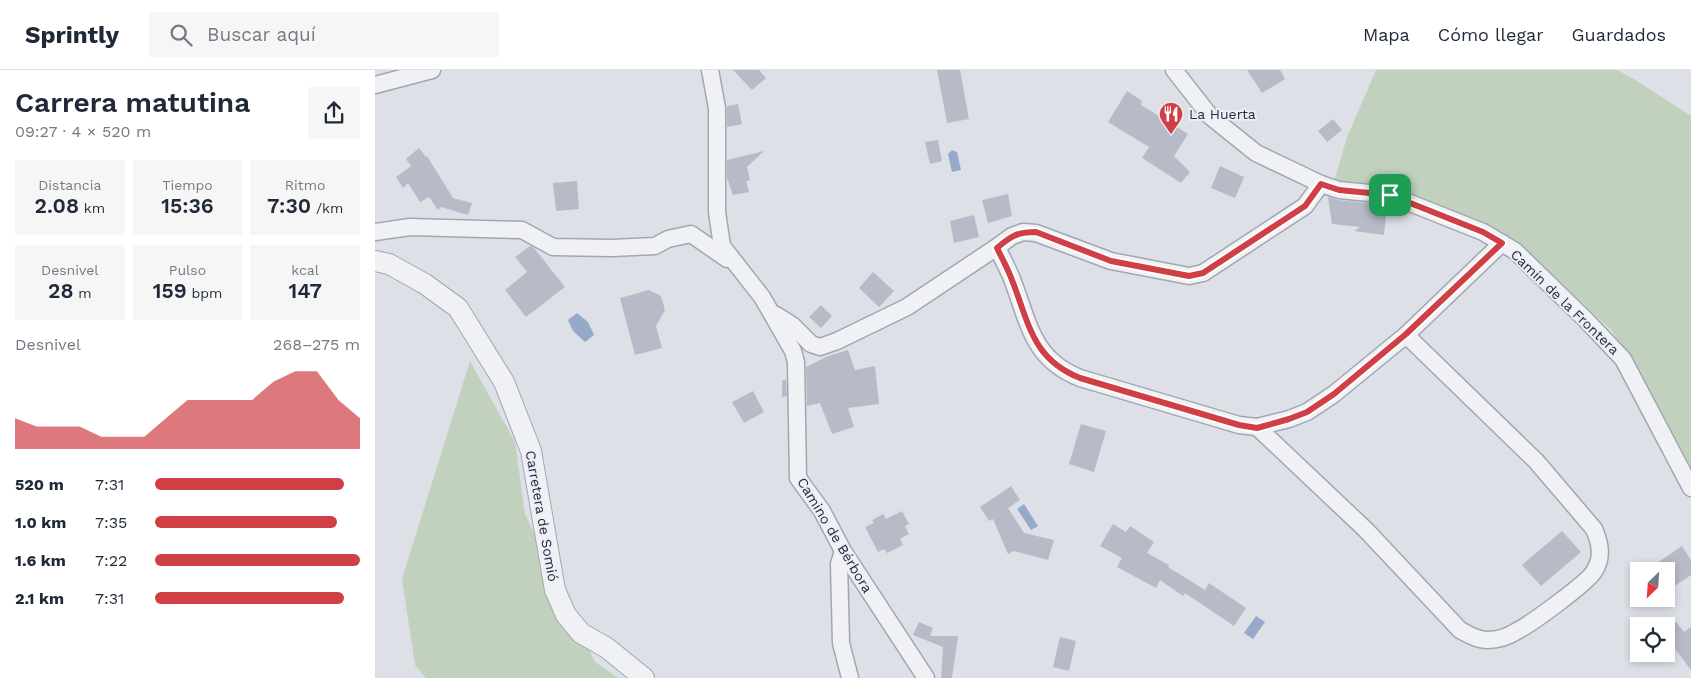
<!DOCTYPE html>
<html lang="es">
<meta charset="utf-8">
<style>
:root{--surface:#fff;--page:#f6f6f7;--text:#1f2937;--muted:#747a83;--line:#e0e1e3;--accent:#cf3f45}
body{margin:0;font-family:"Work Sans",sans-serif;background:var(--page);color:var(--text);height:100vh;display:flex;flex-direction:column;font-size:19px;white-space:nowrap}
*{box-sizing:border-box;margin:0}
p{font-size:16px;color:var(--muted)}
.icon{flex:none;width:28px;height:28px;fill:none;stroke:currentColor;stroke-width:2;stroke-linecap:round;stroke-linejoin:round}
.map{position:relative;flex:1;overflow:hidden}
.details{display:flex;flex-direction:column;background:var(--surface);width:375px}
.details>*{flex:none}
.needle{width:32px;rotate:205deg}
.fabs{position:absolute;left:1255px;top:492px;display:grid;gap:10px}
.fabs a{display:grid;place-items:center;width:45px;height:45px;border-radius:0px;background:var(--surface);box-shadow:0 2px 8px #0003;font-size:25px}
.pin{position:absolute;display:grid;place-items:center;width:42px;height:42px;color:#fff;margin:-21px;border-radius:10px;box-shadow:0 2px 8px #0006}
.round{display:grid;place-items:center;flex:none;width:52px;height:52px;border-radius:0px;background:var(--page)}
.overview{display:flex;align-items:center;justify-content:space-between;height:85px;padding:0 15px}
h1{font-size:28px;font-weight:600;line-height:38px}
.metrics{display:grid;grid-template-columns:repeat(3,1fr);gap:8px;height:85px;padding:5px 15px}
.metrics div{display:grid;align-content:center;border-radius:0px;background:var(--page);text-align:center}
.metrics b{font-size:21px;font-weight:600}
.metrics small{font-size:14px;font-weight:400}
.metrics p{font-size:14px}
.chart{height:140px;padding:10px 15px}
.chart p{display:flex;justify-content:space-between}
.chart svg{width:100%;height:90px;margin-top:5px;fill:var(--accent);opacity:.7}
ul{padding:0 15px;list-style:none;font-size:16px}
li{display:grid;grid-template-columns:80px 60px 1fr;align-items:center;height:38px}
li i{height:12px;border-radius:6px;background:var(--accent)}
header{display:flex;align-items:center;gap:30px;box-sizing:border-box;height:70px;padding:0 25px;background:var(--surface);border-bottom:1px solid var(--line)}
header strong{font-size:24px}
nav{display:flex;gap:28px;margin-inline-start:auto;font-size:18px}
.search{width:350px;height:45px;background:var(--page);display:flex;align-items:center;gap:12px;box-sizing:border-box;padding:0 18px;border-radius:0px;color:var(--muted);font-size:19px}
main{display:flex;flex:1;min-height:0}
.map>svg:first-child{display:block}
.green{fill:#c1d1be}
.water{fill:#97a9c8}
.building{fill:#b7bbc7}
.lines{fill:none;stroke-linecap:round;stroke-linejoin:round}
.minor-casing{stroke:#a2a6b1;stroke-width:19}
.tertiary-casing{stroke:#a2a6b1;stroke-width:22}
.minor{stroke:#f0f1f5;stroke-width:16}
.tertiary{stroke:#f0f1f5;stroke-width:20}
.route-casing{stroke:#fff;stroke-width:10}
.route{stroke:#cf3f45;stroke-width:6}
.labels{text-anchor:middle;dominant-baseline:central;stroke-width:4;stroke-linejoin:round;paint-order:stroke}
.poi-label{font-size:14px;fill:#262c3e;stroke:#eceff5;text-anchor:start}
.street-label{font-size:14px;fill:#262c3e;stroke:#eceff5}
</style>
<header>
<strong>Sprintly</strong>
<div class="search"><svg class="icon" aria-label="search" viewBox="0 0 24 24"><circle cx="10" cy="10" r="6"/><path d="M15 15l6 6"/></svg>Buscar aquí</div>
<nav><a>Mapa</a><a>Cómo llegar</a><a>Guardados</a></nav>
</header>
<main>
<section class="details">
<div class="overview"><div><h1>Carrera matutina</h1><p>09:27 · 4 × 520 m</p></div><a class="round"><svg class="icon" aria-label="share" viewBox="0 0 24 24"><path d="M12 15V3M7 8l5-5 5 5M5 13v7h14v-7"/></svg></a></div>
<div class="metrics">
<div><p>Distancia</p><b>2.08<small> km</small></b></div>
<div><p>Tiempo</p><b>15:36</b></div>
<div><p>Ritmo</p><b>7:30<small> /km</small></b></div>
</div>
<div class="metrics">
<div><p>Desnivel</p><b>28<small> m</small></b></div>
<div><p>Pulso</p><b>159<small> bpm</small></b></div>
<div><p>kcal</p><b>147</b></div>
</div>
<div class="chart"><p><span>Desnivel</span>268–275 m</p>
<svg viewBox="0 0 160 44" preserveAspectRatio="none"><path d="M0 44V29L10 33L20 33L30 33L40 38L50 38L60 38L70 29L80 20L90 20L100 20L110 20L120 11L130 6L140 6L150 20L160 29V44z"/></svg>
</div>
<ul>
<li><b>520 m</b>7:31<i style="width:92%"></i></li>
<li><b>1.0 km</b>7:35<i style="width:89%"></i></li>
<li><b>1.6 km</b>7:22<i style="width:100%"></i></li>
<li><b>2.1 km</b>7:31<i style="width:92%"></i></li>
</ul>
</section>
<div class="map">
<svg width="1316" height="608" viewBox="0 0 1316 608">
<rect width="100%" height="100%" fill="#dde0e7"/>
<g class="green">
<path d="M 1001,0 L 1242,0 L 1259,9 L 1316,46 L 1316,404 L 1275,323 L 1237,261 L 1156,184 L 1118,157 L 1019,118 L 959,112 L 972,67 Z"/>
<path d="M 95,291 L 140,372 L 150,444 L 220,592 L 243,608 L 51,608 L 40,595 L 27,509 Z"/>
</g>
<g class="water">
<path d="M 577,80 L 582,82 L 586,100 L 577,102 L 573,84 Z"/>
<path d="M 202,243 L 213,252 L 219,265 L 210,272 L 198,261 L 193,250 Z"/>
<path d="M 649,434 L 663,456 L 656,460 L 642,439 Z"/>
<path d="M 881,546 L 890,552 L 878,569 L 869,563 Z"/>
</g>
<g class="building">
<path d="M 358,0 L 384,0 L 391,8 L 377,20 Z"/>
<path d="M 562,0 L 585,0 L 594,49 L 572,53 Z"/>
<path d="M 872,0 L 905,0 L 910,9 L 887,23 Z"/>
<path d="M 752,21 L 767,31 L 766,35 L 813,64 L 799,86 L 815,102 L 806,113 L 767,88 L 774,77 L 733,52 Z"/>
<path d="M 363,34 L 367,54 L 352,57 L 352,36 Z"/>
<path d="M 958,49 L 967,60 L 952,72 L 943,61 Z"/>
<path d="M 563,70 L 567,91 L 555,94 L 550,72 Z"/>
<path d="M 44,78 L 51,87 L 52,86 L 78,128 L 97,133 L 93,145 L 66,137 L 63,140 L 54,127 L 45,132 L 33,113 L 28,118 L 21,107 L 36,96 L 31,89 Z"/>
<path d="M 389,81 L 372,97 L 375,110 L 371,111 L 374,122 L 358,125 L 352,108 L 352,90 Z"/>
<path d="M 845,96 L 869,107 L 860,128 L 836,118 Z"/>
<path d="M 202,111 L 204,139 L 181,141 L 178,113 Z"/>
<path d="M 633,124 L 637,146 L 613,153 L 607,130 Z"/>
<path d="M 953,127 L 963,130 L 1012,135 L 1009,165 L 979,161 L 985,157 L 957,154 Z"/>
<path d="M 599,145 L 604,167 L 579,173 L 575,151 Z"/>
<path d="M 155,176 L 159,178 L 190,217 L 151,247 L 130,220 L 152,202 L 140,187 Z"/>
<path d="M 498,202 L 519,221 L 504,237 L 484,218 Z"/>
<path d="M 274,220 L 286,226 L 290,240 L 281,256 L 287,278 L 260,285 L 245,228 Z"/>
<path d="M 446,235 L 457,246 L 446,258 L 434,247 Z"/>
<path d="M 473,280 L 480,300 L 500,296 L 504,334 L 473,338 L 479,357 L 457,364 L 445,333 L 432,336 L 431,297 L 453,286 Z"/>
<path d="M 411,309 L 412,326 L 407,327 L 407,311 Z"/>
<path d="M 378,321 L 389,342 L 369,353 L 357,332 Z"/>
<path d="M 706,354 L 731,361 L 719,402 L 694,394 Z"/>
<path d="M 636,416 L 645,430 L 633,438 L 649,463 L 679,470 L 673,490 L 639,481 L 633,484 L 618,449 L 614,451 L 605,437 Z"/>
<path d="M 527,441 L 534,454 L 530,456 L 534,464 L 525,469 L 528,475 L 512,483 L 509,479 L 503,482 L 490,457 L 499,453 L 497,450 L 508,444 L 511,449 Z"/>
<path d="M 738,454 L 751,462 L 755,456 L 779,472 L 772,483 L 794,495 L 793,497 L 830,520 L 834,513 L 871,538 L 859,556 L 810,523 L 808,526 L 785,510 L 781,518 L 742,497 L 747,488 L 725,476 Z"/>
<path d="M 1187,461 L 1206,482 L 1166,516 L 1147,495 Z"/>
<path d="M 1307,476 L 1316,490 L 1316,505 L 1291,522 L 1291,501 L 1270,501 Z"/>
<path d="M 544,552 L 558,558 L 555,566 L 583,566 L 577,608 L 566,608 L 568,577 L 538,565 Z"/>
<path d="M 1301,552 L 1309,562 L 1316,557 L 1316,600 L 1291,567 L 1291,559 Z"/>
<path d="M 685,567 L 701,571 L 694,601 L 678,597 Z"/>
</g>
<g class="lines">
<defs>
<g id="minor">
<path d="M 335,0 L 342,38 L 342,142 L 347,176 L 387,227 L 418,281 L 421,292 L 423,408 L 447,441 L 468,481 L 551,608"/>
<path d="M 799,0 L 835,46 L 881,83 L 946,114 L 964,120 L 1015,125 L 1108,162 L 1140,181 L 1211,250 L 1248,289 L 1316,418"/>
<path d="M 0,15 L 57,0"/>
<path d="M 0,162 L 35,157 L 147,160 L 178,177 L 237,178 L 280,176 L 293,169 L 316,164 L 352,189"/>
<path d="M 622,177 C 627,188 633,199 637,209 C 654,253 657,289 705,308 L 864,355 L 882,357 L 914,349 L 932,342 L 959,324 L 1031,265 L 1127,173"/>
<path d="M 401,245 L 417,255 L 436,274 L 445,277 L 462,271 L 532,237 L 622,177 L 637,166 L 648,162 L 661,163 L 736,191 L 814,206 L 828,203 L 930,136 L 946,114"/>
<path d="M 882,357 L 991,460 L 1085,560 C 1094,565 1103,570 1113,570 C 1123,570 1134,566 1142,561 C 1157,553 1214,512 1220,500 C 1228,486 1225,473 1219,459 L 1161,391 L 1031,265"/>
<path d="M 468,481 L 464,494 L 466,573 L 475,608"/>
</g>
<path id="tertiary" d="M 0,191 L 14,194 L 50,214 L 83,238 L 129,312 L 156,381 L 180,520 L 191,545 L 206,563 L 232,578 L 269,608"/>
</defs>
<use href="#minor" class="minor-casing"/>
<use href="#tertiary" class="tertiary-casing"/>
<use href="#minor" class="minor"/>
<use href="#tertiary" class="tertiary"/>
</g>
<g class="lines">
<defs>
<path id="route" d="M 946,114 L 964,120 L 1015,125 L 1108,162 L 1127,173 L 1031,264 L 959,324 L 932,342 L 914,349 L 882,358 L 864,355 L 705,308 C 657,289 654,253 637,210 C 633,199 627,188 622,178 C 636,166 642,162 661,162 L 736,191 L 814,206 L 828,203 L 930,136 Z"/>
</defs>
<use href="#route" class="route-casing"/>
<use href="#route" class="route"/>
</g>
<defs>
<symbol id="restaurant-pin" viewBox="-11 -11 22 30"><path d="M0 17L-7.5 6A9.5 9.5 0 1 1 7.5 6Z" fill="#cf3f45" stroke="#eceff5"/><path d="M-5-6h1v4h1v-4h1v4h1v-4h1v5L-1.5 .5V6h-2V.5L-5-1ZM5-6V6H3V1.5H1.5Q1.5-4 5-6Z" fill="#fff"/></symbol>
</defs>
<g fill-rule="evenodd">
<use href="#restaurant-pin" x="782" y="30" width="28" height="38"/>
</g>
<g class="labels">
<g class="poi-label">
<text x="814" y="44">La Huerta</text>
</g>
<g class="street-label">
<text transform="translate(1190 232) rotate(44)">Camín de la Frontera</text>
<text transform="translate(167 446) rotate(80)">Carretera de Somió</text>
<text transform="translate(460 465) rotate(59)">Camino de Bérbora</text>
</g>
</g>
</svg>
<div class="fabs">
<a><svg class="needle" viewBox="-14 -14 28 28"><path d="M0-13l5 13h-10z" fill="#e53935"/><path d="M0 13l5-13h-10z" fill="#747a83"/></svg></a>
<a><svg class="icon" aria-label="locate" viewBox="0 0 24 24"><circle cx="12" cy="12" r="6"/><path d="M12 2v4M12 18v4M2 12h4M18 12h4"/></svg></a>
</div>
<div class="pin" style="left:1015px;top:125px;background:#1e9e55"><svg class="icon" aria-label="arrive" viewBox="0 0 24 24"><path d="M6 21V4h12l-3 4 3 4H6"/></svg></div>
</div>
</main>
